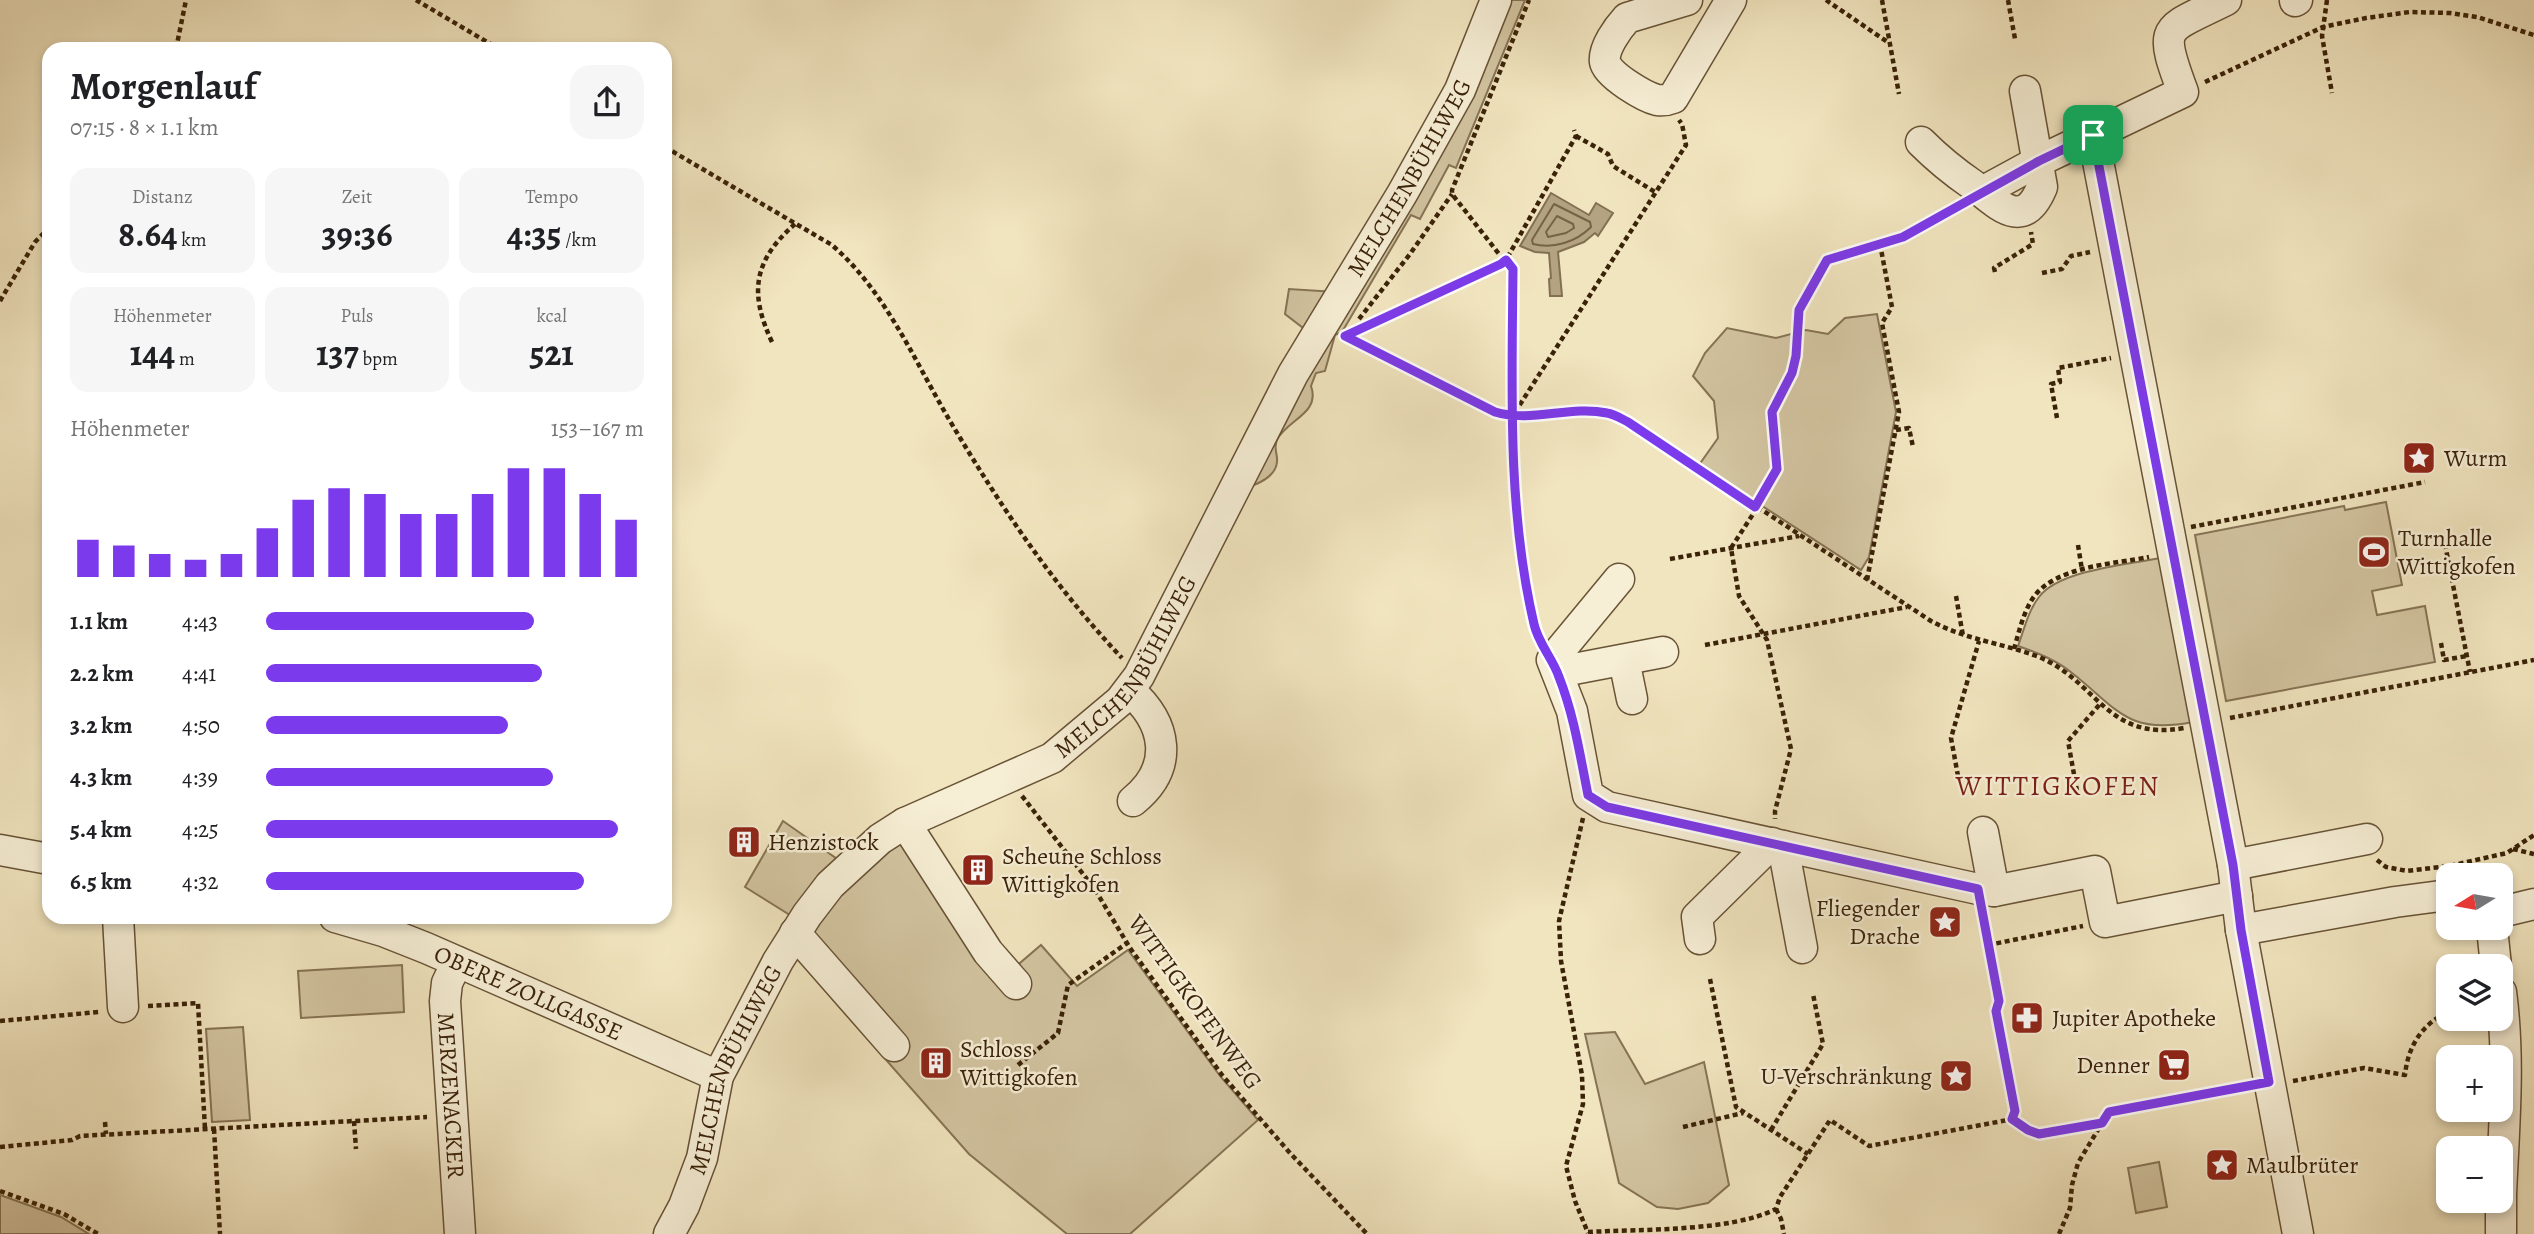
<!DOCTYPE html>
<html lang="de">
<meta charset="utf-8">
<style>
:root{--surface:#fff;--page:#f6f6f6;--text:#202124;--muted:#757577;--accent:#7c3aed}
body{margin:0;font-family:Alegreya,serif;background:var(--page);color:var(--text);height:100vh;display:flex;flex-direction:column;font-size:26px;white-space:nowrap}
*{box-sizing:border-box;margin:0}
p{font-size:23px;color:var(--muted)}
.icon{flex:none;width:38px;height:38px;fill:none;stroke:currentColor;stroke-width:2;stroke-linecap:round;stroke-linejoin:round}
.map{position:relative;flex:1;overflow:hidden}
.sheet{position:absolute;left:42px;top:42px;width:630px;height:882px;display:flex;flex-direction:column;background:var(--surface);border-radius:21px;box-shadow:0 4px 10px #0003}
.sheet>*{flex:none}
.needle{width:46px;rotate:259deg}
.fabs{position:absolute;left:2436px;top:863px;display:grid;gap:14px}
.fabs a{display:grid;place-items:center;width:77px;height:77px;border-radius:14px;background:var(--surface);box-shadow:0 4px 10px #0003;font-size:35px}
.pin{position:absolute;display:grid;place-items:center;width:60px;height:60px;color:#fff;margin:-30px;border-radius:14px;box-shadow:0 4px 10px #0006}
.round{display:grid;place-items:center;flex:none;width:74px;height:74px;border-radius:21px;background:var(--page)}
.headline{display:flex;align-items:center;justify-content:space-between;height:119px;padding:0 28px}
h1{font-size:38px;font-weight:700;line-height:52px}
.figures{display:grid;grid-template-columns:repeat(3,1fr);gap:10px;height:119px;padding:7px 28px}
.figures div{display:grid;align-content:center;border-radius:18px;background:var(--page);text-align:center}
.figures b{font-size:35px;font-weight:700}
.figures small{font-size:19px;font-weight:400}
.figures p{font-size:19px}
.chart{height:196px;padding:14px 28px}
.chart p{display:flex;justify-content:space-between}
.chart svg{width:100%;height:126px;margin-top:7px;stroke:var(--accent);stroke-width:6}
ul{padding:0 28px;list-style:none;font-size:23px}
li{display:grid;grid-template-columns:112px 84px 1fr;align-items:center;height:52px}
li i{height:18px;border-radius:9px;background:var(--accent)}
.map>svg:first-child{display:block}
.green{fill:#d2c4a0;stroke:#867354;stroke-width:2}
.water{fill:#b3a381;stroke:#836f51;stroke-width:2}
.lines{fill:none;stroke-linecap:round;stroke-linejoin:round}
.shore{stroke:#766244;stroke-width:2}
.minor-casing{stroke:#685336;stroke-width:33}
.path{stroke:#3a2208;stroke-width:4.5;stroke-dasharray:5 3.5;stroke-linecap:butt}
.minor{stroke:#f6eed5;stroke-width:30}
.route-casing{stroke:#fff;stroke-width:14}
.route{stroke:#7c3aed;stroke-width:9}
.labels{text-anchor:middle;dominant-baseline:central;stroke-width:5;stroke-linejoin:round;paint-order:stroke}
.street-label{font-size:24px;fill:#3a2208;stroke:#f6eed5}
.poi-label{font-size:24px;fill:#3a2208;stroke:#f6eed5;text-anchor:start}
.quarter-label{font-size:28px;letter-spacing:2px;fill:#7a1f14;stroke:#f6eed5}
</style>
<div class="map">
<svg width="2534" height="1234" viewBox="0 0 2534 1234">
<rect width="100%" height="100%" fill="#f1e5bf"/>
<filter id="stains"><feTurbulence type="fractalNoise" baseFrequency=".00286" numOctaves="4"/><feColorMatrix values="0 0 0 0 .2 0 0 0 0 .09 0 0 0 0 .02 0 0 0 .5 -.17"/></filter>
<radialGradient id="worn" r=".72"><stop offset=".6" stop-color="#630" stop-opacity="0"/><stop offset="1" stop-color="#630" stop-opacity=".3"/></radialGradient>
<g class="green">
<path d="M 1498,0 L 1525,0 L 1456,168 L 1449,165 L 1420,219 L 1411,215 L 1342,332 L 1335,335 L 1325,371 L 1316,373 L 1311,386 C 1321,414 1286,420 1277,440 C 1273,448 1278,454 1277,462 C 1276,474 1264,481 1254,485 L 1241,482 L 1316,338 L 1285,314 L 1289,289 L 1336,292 Z"/>
<path d="M 1877,314 L 1896,412 L 1869,557 L 1861,570 L 1699,465 L 1718,438 L 1714,401 L 1693,376 L 1705,353 L 1727,328 L 1776,338 L 1806,330 L 1828,334 L 1845,318 Z"/>
<path d="M 2386,502 L 2402,585 L 2372,591 L 2377,615 L 2425,606 L 2435,662 L 2226,701 L 2195,535 L 2344,506 L 2345,510 Z"/>
<path d="M 2166,557 L 2193,722 C 2127,735 2118,709 2072,673 C 2056,660 2038,653 2018,646 C 2024,630 2028,611 2039,597 C 2060,569 2133,564 2166,557 Z"/>
<path d="M 783,821 L 840,861 L 793,917 L 745,887 Z"/>
<path d="M 900,837 L 1006,975 L 1041,945 L 1077,986 L 1128,950 L 1220,1076 L 1258,1120 L 1130,1234 L 1067,1234 L 969,1154 L 791,952 L 817,915 Z"/>
<path d="M 402,965 L 404,1012 L 301,1018 L 298,971 Z"/>
<path d="M 243,1027 L 250,1120 L 212,1122 L 206,1029 Z"/>
<path d="M 1615,1032 L 1645,1084 L 1704,1062 L 1729,1185 L 1708,1203 L 1678,1209 L 1657,1207 L 1619,1183 L 1585,1034 Z"/>
<path d="M 2159,1162 L 2167,1207 L 2136,1213 L 2128,1168 Z"/>
<path d="M 0,1195 L 61,1217 L 89,1234 L 0,1234 Z"/>
</g>
<path class="water" d="M 1551,193 L 1589,215 L 1596,203 L 1613,213 L 1598,236 L 1595,233 L 1584,242 L 1558,252 L 1562,296 L 1550,296 L 1549,279 L 1551,278 L 1549,253 L 1535,252 L 1520,246 Z"/>
<g class="lines">
<g class="shore">
<path d="M 1554,204 L 1590,222 L 1591,227 C 1576,242 1554,249 1533,244 L 1532,240 Z"/>
<path d="M 1557,216 L 1573,224 L 1574,228 L 1566,233 L 1548,237 L 1546,232 Z"/>
</g>
<defs>
<g id="minor">
<path d="M 1687,0 L 1627,18 C 1618,28 1603,48 1605,62 C 1607,75 1645,97 1657,100 C 1663,101 1668,100 1673,98 L 1731,0"/>
<path d="M 2295,1 L 2297,0"/>
<path d="M 2093,135 L 2233,865 L 2241,930 L 2298,1234"/>
<path d="M 1921,142 C 1937,158 1954,172 1973,185 C 1998,204 2023,233 2042,187 L 2025,91"/>
<path d="M 1982,192 L 2039,161 L 2183,92 C 2157,23 2164,31 2226,0"/>
<path d="M 1619,579 L 1552,660 L 1572,711 L 1588,795 L 1607,807 L 1978,889 L 1994,891 L 2095,871 L 2105,922 L 2237,896"/>
<path d="M 1624,660 L 1632,699"/>
<path d="M 1558,672 L 1663,652"/>
<path d="M 1129,690 C 1167,723 1175,767 1133,801"/>
<path d="M 905,823 L 988,952 L 1016,984"/>
<path d="M 1983,832 L 1994,891"/>
<path d="M 1783,846 L 1802,948"/>
<path d="M 0,850 L 49,859"/>
<path d="M 2233,865 L 2367,839"/>
<path d="M 2501,912 L 2534,904"/>
<path d="M 118,917 L 123,1007"/>
<path id="s1" d="M 335,917 L 383,931 L 426,948 L 718,1076"/>
<path d="M 2492,928 L 2496,966"/>
<path d="M 2241,930 L 2395,902 L 2448,895"/>
<path d="M 795,933 L 894,1046"/>
<path d="M 1700,939 L 1697,917 L 1772,843"/>
<path id="s2" d="M 457,962 L 447,983 L 445,1001 L 460,1234"/>
<path d="M 2501,992 C 2510,1059 2504,1127 2501,1194"/>
<path d="M 2501,1198 L 2501,1234"/>
<path id="s3" d="M 669,1234 L 684,1206 L 702,1158 L 718,1076 L 778,961 L 807,915 L 830,885 L 880,839 L 905,823 L 1052,758 L 1120,701 L 1139,676 L 1293,374 L 1402,194 L 1460,90 L 1496,0"/>
</g>
</defs>
<use href="#minor" class="minor-casing"/>
<g class="path">
<path d="M 416,0 L 499,49"/>
<path d="M 1826,0 L 1889,43"/>
<path d="M 1882,0 L 1899,94"/>
<path d="M 2008,0 L 2015,39"/>
<path d="M 2327,0 L 2322,36 L 2332,93"/>
<path d="M 176,49 L 186,0"/>
<path d="M 2205,82 L 2323,27 L 2366,18 L 2410,12 L 2450,13 L 2477,17 L 2534,35"/>
<path d="M 1576,136 L 1608,154 L 1613,166 L 1655,192"/>
<path d="M 665,147 L 832,245 C 886,292 914,360 950,421 C 1001,507 1053,585 1122,658"/>
<path d="M 1995,272 L 1994,268 L 2033,244 L 2031,232"/>
<path d="M 2042,273 L 2062,269 L 2071,256 L 2090,252"/>
<path d="M 0,301 L 35,242 L 49,228"/>
<path d="M 1359,319 L 1410,254 L 1452,194"/>
<path d="M 1346,335 L 1501,264 L 1506,260 L 1499,254 L 1452,194 L 1452,190 L 1529,0"/>
<path d="M 1345,336 L 1495,413 C 1532,423 1570,405 1607,413 C 1614,415 1622,419 1628,422 L 1931,621 C 1966,640 2003,643 2039,657 C 2097,681 2107,742 2184,728"/>
<path d="M 772,342 C 749,293 753,261 795,224"/>
<path d="M 1512,416 L 1513,269 L 1506,260 L 1576,136 L 1574,130"/>
<path d="M 2057,418 L 2051,384 L 2060,382 L 2058,368 L 2111,358"/>
<path d="M 1896,430 L 1909,428 L 1913,447"/>
<path d="M 1755,507 L 1777,469 L 1772,413 L 1792,373 L 1796,356 L 1799,310 L 1827,260 L 1903,237 L 1960,205"/>
<path d="M 1757,508 L 1731,548 L 1739,596 L 1767,640 L 1791,749 L 1775,811 L 1775,819"/>
<path d="M 2191,527 L 2425,482"/>
<path d="M 2445,544 L 2470,672"/>
<path d="M 2078,545 L 2082,570"/>
<path d="M 1670,559 L 1799,536"/>
<path d="M 1867,580 L 1899,412 L 1882,323 L 1892,307 L 1880,244"/>
<path d="M 1956,596 L 1963,636"/>
<path d="M 1539,638 L 1534,628 L 1521,562 L 1512,417 L 1686,145 L 1682,124 L 1679,120"/>
<path d="M 2441,643 L 2444,660 L 2467,656"/>
<path d="M 1705,645 L 1907,607"/>
<path d="M 2014,649 C 2019,632 2023,613 2033,598 C 2055,566 2114,564 2149,557"/>
<path d="M 2230,718 L 2534,660"/>
<path d="M 1958,776 L 1951,738 L 1979,641"/>
<path d="M 2077,791 L 2068,741 L 2100,704"/>
<path d="M 1022,796 L 1094,888 L 1130,948 L 1222,1075 L 1290,1153 L 1367,1234"/>
<path d="M 1583,818 L 1559,921 L 1561,961 L 1582,1075 L 1583,1104 L 1566,1166 L 1575,1201 L 1588,1233"/>
<path d="M 2513,849 L 2534,854"/>
<path d="M 2377,860 L 2386,867 L 2407,871 L 2449,866 L 2507,853 L 2534,835"/>
<path d="M 1982,914 L 1999,1001 L 1996,1011 L 2015,1111 L 2013,1119"/>
<path d="M 1988,945 L 2083,926"/>
<path d="M 1710,979 L 1736,1107 L 1808,1154"/>
<path d="M 148,1006 L 198,1003 L 205,1129"/>
<path d="M 0,1021 L 99,1012"/>
<path d="M 1018,1065 L 1058,1033 L 1068,985 L 1127,943"/>
<path d="M 2293,1081 L 2364,1068 L 2405,1075 C 2408,1046 2422,1024 2448,1012"/>
<path d="M 354,1121 L 356,1149"/>
<path d="M 105,1122 L 106,1134"/>
<path d="M 1683,1127 L 1743,1113"/>
<path d="M 214,1129 L 220,1234"/>
<path d="M 1771,1130 L 1823,1044 L 1813,994"/>
<path d="M 0,1147 L 72,1140 L 80,1136 L 427,1117"/>
<path d="M 0,1191 L 64,1214 L 98,1234"/>
<path d="M 1776,1209 L 1781,1219 L 1784,1234"/>
<path d="M 1588,1232 C 1641,1229 1730,1232 1776,1209 L 1780,1197 L 1830,1120 L 1869,1146 L 2013,1119 L 2028,1130 L 2039,1134 L 2102,1123 L 2109,1112 L 2246,1086"/>
<path d="M 2059,1234 L 2070,1208 L 2072,1185 L 2078,1163 L 2102,1123"/>
</g>
<use href="#minor" class="minor"/>
</g>
<g class="lines">
<defs>
<path id="route" d="M 2093,135 L 2039,161 L 1903,237 L 1827,260 L 1799,310 L 1796,356 L 1792,373 L 1772,412 L 1777,469 L 1755,507 L 1628,422 C 1622,419 1614,414 1607,413 C 1570,405 1532,423 1495,412 L 1345,336 L 1501,264 L 1506,260 L 1513,269 C 1512,387 1507,509 1534,624 C 1538,643 1553,659 1559,677 C 1574,715 1580,755 1588,795 L 1607,807 L 1978,889 L 1999,1001 L 1996,1011 L 2015,1111 L 2012,1119 L 2028,1130 L 2039,1134 L 2102,1123 L 2109,1112 L 2269,1082 L 2241,930 L 2233,865 L 2093,135"/>
</defs>
<use href="#route" class="route-casing"/>
<use href="#route" class="route"/>
</g>
<defs>
<symbol id="sight-square" viewBox="-11 -11 22 22"><rect x="-9" y="-9" width="18" height="18" rx="4" fill="#8f2418" stroke="#f6eed5"/><path d="M0-6L1.8-2.2L6-1.7L2.9 1.2L3.7 5.4L0 3.3L-3.7 5.4L-2.9 1.2L-6-1.7L-1.8-2.2Z" fill="#fff"/></symbol>
<symbol id="stadium-square" viewBox="-11 -11 22 22"><rect x="-9" y="-9" width="18" height="18" rx="4" fill="#8f2418" stroke="#f6eed5"/><path d="M0-5a6.5 5 0 1 0 0 10a6.5 5 0 1 0 0-10ZM-3.5-1.8h7v3.6h-7Z" fill="#fff"/></symbol>
<symbol id="building-square" viewBox="-11 -11 22 22"><rect x="-9" y="-9" width="18" height="18" rx="4" fill="#8f2418" stroke="#f6eed5"/><path d="M-4-6H4V6H1V3H-1V6H-4ZM-2.5-4.3h1.7v1.8h-1.7ZM.8-4.3h1.7v1.8H.8ZM-2.5-1h1.7V.8h-1.7ZM.8-1h1.7V.8H.8Z" fill="#fff"/></symbol>
<symbol id="pharmacy-square" viewBox="-11 -11 22 22"><rect x="-9" y="-9" width="18" height="18" rx="4" fill="#8f2418" stroke="#f6eed5"/><path d="M-2-6h4v4h4v4h-4v4h-4v-4h-4v-4h4Z" fill="#fff"/></symbol>
<symbol id="supermarket-square" viewBox="-11 -11 22 22"><rect x="-9" y="-9" width="18" height="18" rx="4" fill="#8f2418" stroke="#f6eed5"/><path d="M-6-5.5h2.5l.6 2H6L4.5 2H-2.5L-4.4-4H-6ZM-1.5 3.2a1.3 1.3 0 1 0 .1 0ZM3 3.2a1.3 1.3 0 1 0 .1 0Z" fill="#fff"/></symbol>
</defs>
<g fill-rule="evenodd">
<use href="#sight-square" x="2400" y="439" width="38" height="38"/>
<use href="#stadium-square" x="2355" y="533" width="38" height="38"/>
<use href="#building-square" x="725" y="823" width="38" height="38"/>
<use href="#building-square" x="959" y="851" width="38" height="38"/>
<use href="#sight-square" x="1926" y="903" width="38" height="38"/>
<use href="#pharmacy-square" x="2008" y="999" width="38" height="38"/>
<use href="#building-square" x="917" y="1044" width="38" height="38"/>
<use href="#supermarket-square" x="2155" y="1046" width="38" height="38"/>
<use href="#sight-square" x="1937" y="1057" width="38" height="38"/>
<use href="#sight-square" x="2203" y="1146" width="38" height="38"/>
</g>
<g class="labels">
<g class="street-label">
<text stroke="none"><textPath href="#s3" startOffset="1334">MELCHENBÜHLWEG</textPath></text>
<text stroke="none"><textPath href="#s3" startOffset="766">MELCHENBÜHLWEG</textPath></text>
<text stroke="none"><textPath href="#s1" startOffset="208">OBERE ZOLLGASSE</textPath></text>
<text transform="translate(1195 1002) rotate(54)">WITTIGKOFENWEG</text>
<text stroke="none"><textPath href="#s3" startOffset="178">MELCHENBÜHLWEG</textPath></text>
<text stroke="none"><textPath href="#s2" startOffset="136">MERZENACKER</textPath></text>
</g>
<g class="poi-label">
<text x="2444" y="458">Wurm</text>
<text x="2398" y="538">Turnhalle<tspan x="2398" dy="28">Wittigkofen</tspan></text>
<text x="768" y="842">Henzistock</text>
<text x="1002" y="856">Scheune Schloss<tspan x="1002" dy="28">Wittigkofen</tspan></text>
<text x="1920" y="908" text-anchor="end">Fliegender<tspan x="1920" dy="28">Drache</tspan></text>
<text x="2052" y="1018">Jupiter Apotheke</text>
<text x="960" y="1049">Schloss<tspan x="960" dy="28">Wittigkofen</tspan></text>
<text x="2150" y="1065" text-anchor="end">Denner</text>
<text x="1932" y="1076" text-anchor="end">U-Verschränkung</text>
<text x="2246" y="1165">Maulbrüter</text>
</g>
<g class="quarter-label">
<text x="2058" y="786">WITTIGKOFEN</text>
</g>
</g>
<rect width="100%" height="100%" filter="url(#stains)"/>
<rect width="100%" height="100%" fill="url(#worn)"/>
</svg>
<div class="fabs">
<a><svg class="needle" viewBox="-14 -14 28 28"><path d="M0-13l5 13h-10z" fill="#e53935"/><path d="M0 13l5-13h-10z" fill="#757577"/></svg></a>
<a><svg class="icon" aria-label="layers" viewBox="0 0 24 24"><path d="M12 4l9 5-9 5-9-5zM3 14l9 5 9-5"/></svg></a>
<a>+</a>
<a>−</a>
</div>
<div class="pin" style="left:2093px;top:135px;background:#1e9e55"><svg class="icon" aria-label="arrive" viewBox="0 0 24 24"><path d="M6 21V4h12l-3 4 3 4H6"/></svg></div>
<section class="sheet">
<div class="headline"><div><h1>Morgenlauf</h1><p>07:15 · 8 × 1.1 km</p></div><a class="round"><svg class="icon" aria-label="share" viewBox="0 0 24 24"><path d="M12 15V3M7 8l5-5 5 5M5 13v7h14v-7"/></svg></a></div>
<div class="figures">
<div><p>Distanz</p><b>8.64<small> km</small></b></div>
<div><p>Zeit</p><b>39:36</b></div>
<div><p>Tempo</p><b>4:35<small> /km</small></b></div>
</div>
<div class="figures">
<div><p>Höhenmeter</p><b>144<small> m</small></b></div>
<div><p>Puls</p><b>137<small> bpm</small></b></div>
<div><p>kcal</p><b>521</b></div>
</div>
<div class="chart"><p><span>Höhenmeter</span>153–167 m</p>
<svg viewBox="0 0 160 44" preserveAspectRatio="none"><path d="M5 44V31M15 44V33M25 44V36M35 44V38M45 44V36M55 44V27M65 44V17M75 44V13M85 44V15M95 44V22M105 44V22M115 44V15M125 44V6M135 44V6M145 44V15M155 44V24"/></svg>
</div>
<ul>
<li><b>1.1 km</b>4:43<i style="width:71%"></i></li>
<li><b>2.2 km</b>4:41<i style="width:73%"></i></li>
<li><b>3.2 km</b>4:50<i style="width:64%"></i></li>
<li><b>4.3 km</b>4:39<i style="width:76%"></i></li>
<li><b>5.4 km</b>4:25<i style="width:93%"></i></li>
<li><b>6.5 km</b>4:32<i style="width:84%"></i></li>
</ul>
</section>
</div>
